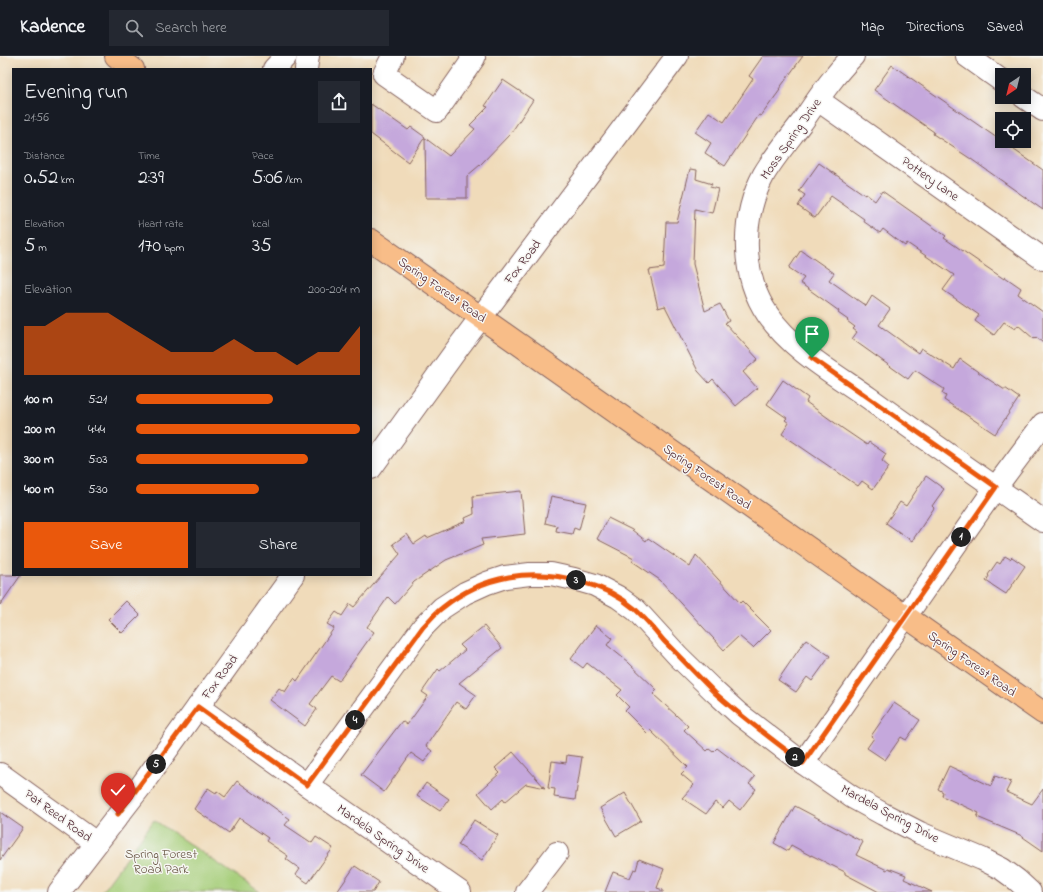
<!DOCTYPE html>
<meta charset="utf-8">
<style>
:root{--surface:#171b24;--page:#242831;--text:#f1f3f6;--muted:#9ea1a6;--line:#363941;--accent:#ea580c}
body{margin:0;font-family:"Indie Flower",sans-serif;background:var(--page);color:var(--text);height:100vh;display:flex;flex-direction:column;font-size:15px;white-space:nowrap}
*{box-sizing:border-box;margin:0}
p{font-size:13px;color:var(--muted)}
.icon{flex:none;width:22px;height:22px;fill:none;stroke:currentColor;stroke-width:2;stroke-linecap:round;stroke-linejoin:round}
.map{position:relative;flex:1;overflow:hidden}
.details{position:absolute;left:12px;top:12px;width:360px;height:508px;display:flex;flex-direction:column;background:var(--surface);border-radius:0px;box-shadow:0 2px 10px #0003}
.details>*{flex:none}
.needle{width:26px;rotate:215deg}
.fabs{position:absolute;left:995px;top:12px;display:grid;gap:8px}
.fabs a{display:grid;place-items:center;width:36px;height:36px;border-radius:0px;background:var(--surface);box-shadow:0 2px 10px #0003;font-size:20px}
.pin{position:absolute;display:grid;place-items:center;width:34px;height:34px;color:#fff;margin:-41px -17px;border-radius:50% 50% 50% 0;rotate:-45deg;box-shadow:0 0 4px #0007}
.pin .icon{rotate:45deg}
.km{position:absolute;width:20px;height:20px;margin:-10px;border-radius:50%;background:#222;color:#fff;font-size:11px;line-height:20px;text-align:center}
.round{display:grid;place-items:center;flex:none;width:42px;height:42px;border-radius:0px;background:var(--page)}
.overview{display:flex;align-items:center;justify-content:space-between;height:68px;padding:0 12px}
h1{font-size:22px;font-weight:600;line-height:30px}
.stats{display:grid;grid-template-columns:repeat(3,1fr);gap:6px;height:68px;padding:4px 12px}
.stats div{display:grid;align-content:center}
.stats b{font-size:20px;font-weight:600}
.stats small{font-size:11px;font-weight:400}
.stats p{font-size:11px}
.chart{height:112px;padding:8px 12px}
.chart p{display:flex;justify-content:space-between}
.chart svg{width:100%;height:72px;margin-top:4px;fill:var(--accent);opacity:.7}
.button{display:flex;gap:8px;margin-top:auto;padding:8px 12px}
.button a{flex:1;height:46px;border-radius:0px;background:var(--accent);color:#fff;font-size:16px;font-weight:600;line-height:46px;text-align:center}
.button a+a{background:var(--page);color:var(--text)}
ul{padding:0 12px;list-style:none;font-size:13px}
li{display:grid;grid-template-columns:64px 48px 1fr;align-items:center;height:30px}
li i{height:10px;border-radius:5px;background:var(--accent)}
header{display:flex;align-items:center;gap:24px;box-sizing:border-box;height:56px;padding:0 20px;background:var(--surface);border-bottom:1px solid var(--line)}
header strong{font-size:19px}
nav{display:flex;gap:22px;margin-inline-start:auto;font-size:14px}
.search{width:280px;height:36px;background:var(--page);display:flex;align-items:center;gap:10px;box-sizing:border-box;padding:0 14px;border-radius:0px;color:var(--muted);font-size:15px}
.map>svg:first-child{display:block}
.green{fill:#a6ce79;stroke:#787652}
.building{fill:#c5a8dc}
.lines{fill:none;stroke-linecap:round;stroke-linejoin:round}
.minor-casing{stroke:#84615d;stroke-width:24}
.major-casing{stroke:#84615d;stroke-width:24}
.minor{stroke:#fff;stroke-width:22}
.major{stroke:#f8bd88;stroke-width:22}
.route-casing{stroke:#fff;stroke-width:8}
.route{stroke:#ea580c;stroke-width:5}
.labels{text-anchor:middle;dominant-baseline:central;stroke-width:3;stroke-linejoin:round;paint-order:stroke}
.street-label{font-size:13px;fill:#4a1f2b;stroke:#f6f6f2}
.park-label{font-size:13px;fill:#665442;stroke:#f6f6f2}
</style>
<header>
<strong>Kadence</strong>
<div class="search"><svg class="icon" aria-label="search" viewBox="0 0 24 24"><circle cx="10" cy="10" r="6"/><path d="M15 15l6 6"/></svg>Search here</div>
<nav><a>Map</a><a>Directions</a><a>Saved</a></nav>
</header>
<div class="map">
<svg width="1043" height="836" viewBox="0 0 1043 836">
<rect width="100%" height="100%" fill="#f6f6f2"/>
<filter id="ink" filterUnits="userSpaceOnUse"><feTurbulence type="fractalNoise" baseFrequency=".025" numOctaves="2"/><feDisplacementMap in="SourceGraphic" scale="8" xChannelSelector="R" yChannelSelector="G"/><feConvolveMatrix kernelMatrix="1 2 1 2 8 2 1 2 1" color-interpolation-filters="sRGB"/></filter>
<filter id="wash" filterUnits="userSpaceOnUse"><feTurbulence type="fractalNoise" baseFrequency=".012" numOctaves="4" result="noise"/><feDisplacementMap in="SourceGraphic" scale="16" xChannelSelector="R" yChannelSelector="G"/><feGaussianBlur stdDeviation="0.9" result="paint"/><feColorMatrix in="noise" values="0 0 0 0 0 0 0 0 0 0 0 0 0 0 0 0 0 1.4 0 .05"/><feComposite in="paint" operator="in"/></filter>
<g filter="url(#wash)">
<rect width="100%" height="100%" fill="#f0dbba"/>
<path class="green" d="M 154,764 L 260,836 L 101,836 Z"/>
<g id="blocks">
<g class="building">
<path d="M 763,0 L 803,0 L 779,33 L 780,34 L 761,60 L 759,59 L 725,110 L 705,97 L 711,87 L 695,76 L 709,56 L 724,66 L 753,23 L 749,20 Z"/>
<path d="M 892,9 L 1043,114 L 1043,154 L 971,103 L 933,78 L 934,76 L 874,34 Z"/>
<path d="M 503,24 L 533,44 L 511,77 L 480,109 L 467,120 L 467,142 L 426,142 L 425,82 L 449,100 L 475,73 L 470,69 L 488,51 L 485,50 Z"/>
<path d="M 371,48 L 408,74 L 411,71 L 425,81 L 408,106 L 371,78 Z"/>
<path d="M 819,107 L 865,139 L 866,138 L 875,145 L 882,135 L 946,180 L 944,182 L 1004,223 L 1005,221 L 1021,232 L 1018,238 L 1043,256 L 1043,287 L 1036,281 L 1034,283 L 1018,269 L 1015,273 L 1004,266 L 994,279 L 975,265 L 979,259 L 943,234 L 954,219 L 907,187 L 905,190 L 883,173 L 880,177 L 863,165 L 864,163 L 831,140 L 815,162 L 798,150 L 805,139 L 799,135 Z"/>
<path d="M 690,113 L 697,114 L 696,123 L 712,128 L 710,131 L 718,133 L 712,157 L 695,153 L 693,208 L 705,255 L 720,248 L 729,265 L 725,267 L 758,303 L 743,316 L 757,332 L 736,350 L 713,323 L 709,327 L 698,315 L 665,250 L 658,252 L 649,214 L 664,212 L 666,166 L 677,166 Z"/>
<path d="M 801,194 L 834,217 L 829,224 L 866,250 L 872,240 L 890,253 L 879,269 L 918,297 L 921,292 L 954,313 L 960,303 L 988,323 L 1005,334 L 1005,332 L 1019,342 L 995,378 L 944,344 L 946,340 L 942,337 L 944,333 L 915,314 L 908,323 L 852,283 L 857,276 L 853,273 L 855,271 L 847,265 L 848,264 L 838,257 L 839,255 L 800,227 L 804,222 L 789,212 Z"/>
<path d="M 783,324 L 808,342 L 806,346 L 842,372 L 867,389 L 869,386 L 886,398 L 882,405 L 889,411 L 873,433 L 862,425 L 858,430 L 782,378 L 789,367 L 785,364 L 787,362 L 767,348 Z"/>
<path d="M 926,420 L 944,433 L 932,450 L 934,452 L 912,485 L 886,467 L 900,446 L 906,450 Z"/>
<path d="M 521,435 L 525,478 L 481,483 L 483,489 L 446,504 L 414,526 L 395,548 L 388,541 L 367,571 L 374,576 L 339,625 L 331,620 L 310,648 L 317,653 L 305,670 L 270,644 L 279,632 L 285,636 L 294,622 L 297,625 L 334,572 L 327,568 L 336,556 L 342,560 L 350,548 L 354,551 L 400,498 L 393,488 L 407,478 L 414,488 L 426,480 L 427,482 L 466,465 L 465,462 L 474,458 L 473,440 Z"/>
<path d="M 551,440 L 586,447 L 579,474 L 574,472 L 572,478 L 556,475 L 557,470 L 545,467 Z"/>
<path d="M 608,462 L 632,474 L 646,485 L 648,482 L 690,511 L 696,499 L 740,547 L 742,545 L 771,574 L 753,592 L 739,580 L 724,594 L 660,524 L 632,505 L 634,502 L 597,483 Z"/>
<path d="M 1005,500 L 1010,503 L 1012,501 L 1025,510 L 1006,538 L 986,525 L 989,520 L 988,519 L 997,506 L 1000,508 Z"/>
<path d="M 0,519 L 21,519 L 0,549 Z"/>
<path d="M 126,545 L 140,559 L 122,577 L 108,563 Z"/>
<path d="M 596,569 L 612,582 L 607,589 L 628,606 L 657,634 L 653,638 L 688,670 L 684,674 L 707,695 L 709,693 L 713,696 L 717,692 L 755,721 L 749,728 L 756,733 L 740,754 L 729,745 L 723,752 L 715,746 L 706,758 L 682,742 L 694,729 L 681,718 L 688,711 L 650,674 L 647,677 L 625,655 L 629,651 L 617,639 L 622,634 L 587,607 L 583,612 L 571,603 Z"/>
<path d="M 484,570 L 502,592 L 459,627 L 476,639 L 466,653 L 456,646 L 426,690 L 432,695 L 424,706 L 411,697 L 384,736 L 361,719 L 402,665 L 407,669 L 428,640 L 422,636 L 438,613 L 440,615 L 465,594 L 460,589 Z"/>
<path d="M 806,583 L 830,600 L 812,625 L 807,621 L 796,636 L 778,624 Z"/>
<path d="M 894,647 L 920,664 L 906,684 L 901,681 L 885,704 L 867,692 L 874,682 L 871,680 Z"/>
<path d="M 513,696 L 545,732 L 526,728 L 505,746 L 503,743 L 492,753 L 478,737 L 500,717 L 495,712 Z"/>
<path d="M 567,699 L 582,701 L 575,744 L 554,741 L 555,733 L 548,732 L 552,705 L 566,707 Z"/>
<path d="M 949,710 L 991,730 L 995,720 L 1011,726 L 1006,736 L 1032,748 L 1043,733 L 1043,795 L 1020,779 L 977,761 L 979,757 L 942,740 L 943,736 L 938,733 Z"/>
<path d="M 237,725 L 290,763 L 285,769 L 312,787 L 316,781 L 333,792 L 308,827 L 296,819 L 300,813 L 286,803 L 288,800 L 266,785 L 268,782 L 239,762 L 229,777 L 194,753 L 208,732 L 216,737 L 217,735 L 225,741 Z"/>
<path d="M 426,727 L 449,743 L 440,755 L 417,740 Z"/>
<path d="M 625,737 L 641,765 L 616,780 L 600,752 Z"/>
<path d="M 795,750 L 863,786 L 856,799 L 887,814 L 888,812 L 906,819 L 904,823 L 932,836 L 879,836 L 845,818 L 845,816 L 811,799 L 811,800 L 791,789 L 788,795 L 774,787 Z"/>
<path d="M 0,756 L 23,772 L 0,804 Z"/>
<path d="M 474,764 L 498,779 L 482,804 L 458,789 Z"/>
<path d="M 639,803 L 664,813 L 657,832 L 663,834 L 663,836 L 605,836 L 613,816 L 630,822 L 634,813 L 636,814 Z"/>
<path d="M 355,810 L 379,826 L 373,836 L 337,836 Z"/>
</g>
</g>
</g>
<g filter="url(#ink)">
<use href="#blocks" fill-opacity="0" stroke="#84615d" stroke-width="1"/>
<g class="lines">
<defs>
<g id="minor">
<path d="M 393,0 L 384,18 L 437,55 L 474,2 L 471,0"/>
<path d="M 853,0 C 833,20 818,43 802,66 C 790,82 774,101 764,118 C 741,161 740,218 768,259 C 792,294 835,318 869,342 C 927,384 985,424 1043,465"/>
<path d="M 967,0 L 1002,25"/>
<path d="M 274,13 L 286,0"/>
<path d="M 306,13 L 308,0"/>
<path d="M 1024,41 L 1043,54"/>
<path d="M 818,44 L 1043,203"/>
<path d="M 371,412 L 457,293 L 677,0"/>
<path d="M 198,651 L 307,729 L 460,836"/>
<path d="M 803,707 L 996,431 L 1043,368"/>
<path d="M 0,718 L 96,787"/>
<path d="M 307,729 L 423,571 L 442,552 L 465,537 L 487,527 L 505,521 L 530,518 L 551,518 L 574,523 L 595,529 L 618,541 L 636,554 L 678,600 L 715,636 L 739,658 L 803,707 L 852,741 L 883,758 L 920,777 L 982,803 L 1002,813 L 1017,824 L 1030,836"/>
<path d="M 59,836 L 141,730 L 293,519"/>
<path d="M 527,836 L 557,797"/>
</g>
<g id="major">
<path d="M 116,0 L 133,13"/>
<path d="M 371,184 L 1043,657"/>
</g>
</defs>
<use href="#minor" class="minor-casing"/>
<use href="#major" class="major-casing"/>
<use href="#minor" class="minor"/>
<use href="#major" class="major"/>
</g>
</g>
<g class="lines" filter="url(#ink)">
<defs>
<path id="route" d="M 118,758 L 198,651 L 307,729 L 423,571 C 429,565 435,557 442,552 C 483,519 532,511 582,526 C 601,531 620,540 635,553 C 646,563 655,574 664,585 C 681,602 698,620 715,637 C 743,662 773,684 803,707 L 996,431 L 812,302"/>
</defs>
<use href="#route" class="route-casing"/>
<use href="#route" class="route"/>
</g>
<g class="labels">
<g class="street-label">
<text transform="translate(791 83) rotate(-55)">Moss Spring Drive</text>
<text transform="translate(930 123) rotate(35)">Pottery Lane</text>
<text transform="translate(523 206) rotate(-53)">Fox Road</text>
<text transform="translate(442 234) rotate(35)">Spring Forest Road</text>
<text transform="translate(707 421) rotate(35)">Spring Forest Road</text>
<text transform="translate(972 608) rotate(35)">Spring Forest Road</text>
<text transform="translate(220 621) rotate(-54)">Fox Road</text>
<text transform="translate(890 758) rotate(28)">Mardela Spring Drive</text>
<text transform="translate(58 760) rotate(36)">Pat Reed Road</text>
<text transform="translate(383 783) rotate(35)">Mardela Spring Drive</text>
</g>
<g class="park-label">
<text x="161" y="798">Spring Forest<tspan x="161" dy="15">Road Park</tspan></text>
</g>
</g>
</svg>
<div class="fabs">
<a><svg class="needle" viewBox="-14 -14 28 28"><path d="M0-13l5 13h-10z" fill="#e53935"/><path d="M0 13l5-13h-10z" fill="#9ea1a6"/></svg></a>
<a><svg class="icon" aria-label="locate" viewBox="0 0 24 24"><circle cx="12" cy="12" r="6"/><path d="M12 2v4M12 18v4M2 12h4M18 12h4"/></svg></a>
</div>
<div class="pin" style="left:812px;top:302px;background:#1e9e55"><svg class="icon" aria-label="arrive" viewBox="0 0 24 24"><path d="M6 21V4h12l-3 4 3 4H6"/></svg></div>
<div class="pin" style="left:118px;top:758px;background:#d93025"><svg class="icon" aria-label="check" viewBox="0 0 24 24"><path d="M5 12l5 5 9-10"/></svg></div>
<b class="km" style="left:961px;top:481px">1</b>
<b class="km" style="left:795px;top:701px">2</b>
<b class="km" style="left:576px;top:524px">3</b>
<b class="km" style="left:355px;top:664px">4</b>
<b class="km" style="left:156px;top:708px">5</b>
<section class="details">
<div class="overview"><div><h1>Evening run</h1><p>21:56</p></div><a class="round"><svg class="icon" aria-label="share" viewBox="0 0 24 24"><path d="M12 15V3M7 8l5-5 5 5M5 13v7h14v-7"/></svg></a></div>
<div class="stats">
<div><p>Distance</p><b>0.52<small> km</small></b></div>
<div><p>Time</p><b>2:39</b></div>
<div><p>Pace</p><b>5:06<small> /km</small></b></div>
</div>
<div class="stats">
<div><p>Elevation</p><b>5<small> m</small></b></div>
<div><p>Heart rate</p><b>170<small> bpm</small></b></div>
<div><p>kcal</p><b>35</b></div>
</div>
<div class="chart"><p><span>Elevation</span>200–204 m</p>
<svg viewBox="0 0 160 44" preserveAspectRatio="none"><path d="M0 44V14L10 14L20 6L30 6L40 6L50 14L60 22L70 30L80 30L90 30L100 22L110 30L120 30L130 38L140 30L150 30L160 14V44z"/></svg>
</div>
<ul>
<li><b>100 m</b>5:21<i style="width:61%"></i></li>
<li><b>200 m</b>4:44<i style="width:100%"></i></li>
<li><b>300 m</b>5:03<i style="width:77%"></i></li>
<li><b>400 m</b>5:30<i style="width:55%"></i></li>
</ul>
<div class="button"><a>Save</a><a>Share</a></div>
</section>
</div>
